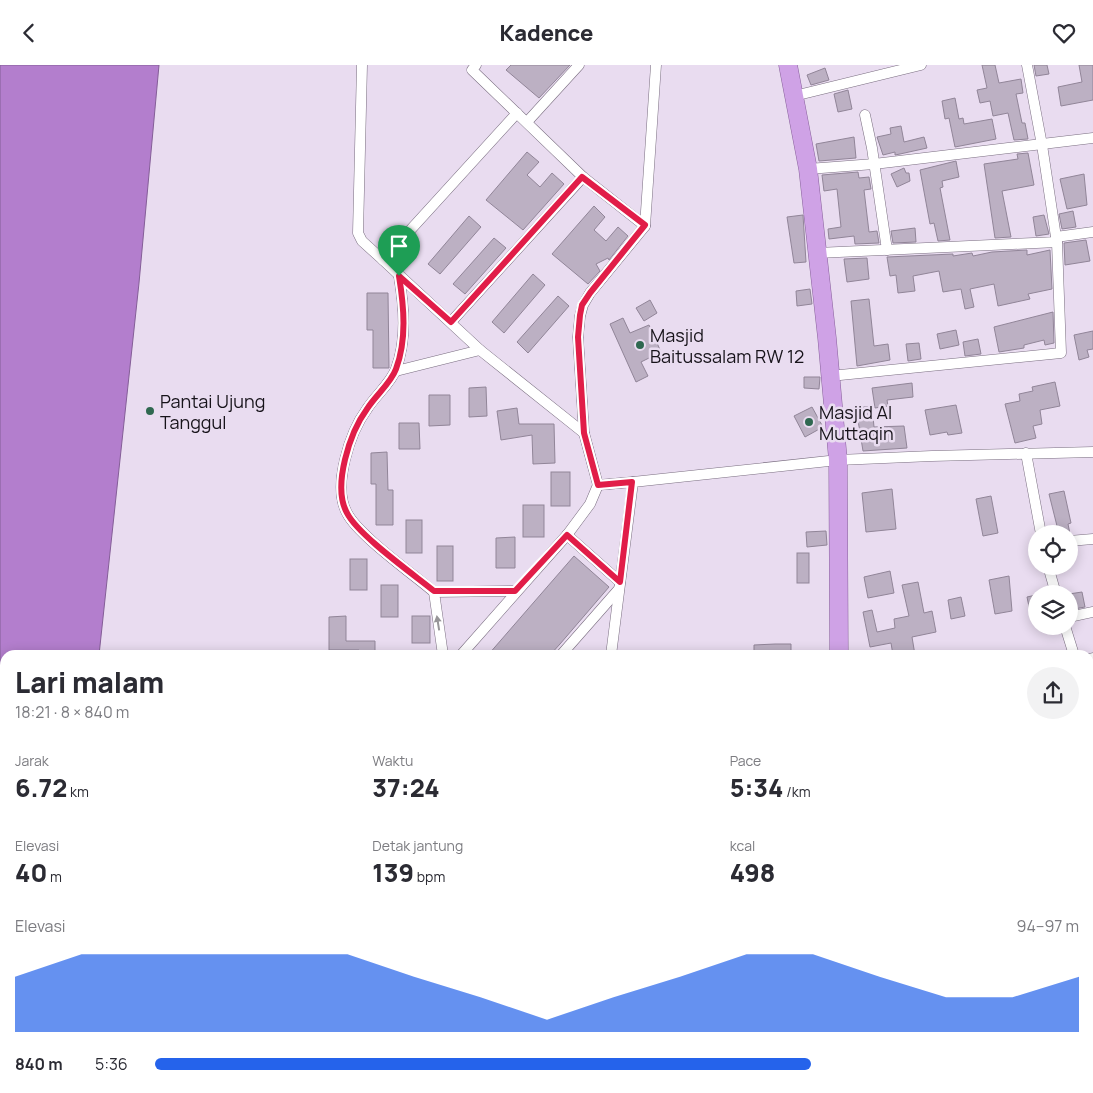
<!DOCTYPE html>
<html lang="id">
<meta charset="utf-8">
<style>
:root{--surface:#fff;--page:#f2f2f3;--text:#2b2b33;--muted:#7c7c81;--accent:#2563eb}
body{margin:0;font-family:Manrope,sans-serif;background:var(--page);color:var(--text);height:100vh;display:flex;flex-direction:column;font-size:19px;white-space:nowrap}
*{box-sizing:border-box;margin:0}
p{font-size:16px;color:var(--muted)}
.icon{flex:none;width:28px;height:28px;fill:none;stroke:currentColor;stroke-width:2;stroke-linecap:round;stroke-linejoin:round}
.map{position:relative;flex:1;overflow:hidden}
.panel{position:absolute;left:0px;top:585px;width:1094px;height:444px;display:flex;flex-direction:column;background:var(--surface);border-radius:15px 15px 0 0;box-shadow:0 2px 12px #0003}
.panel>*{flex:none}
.controls{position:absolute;left:1028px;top:460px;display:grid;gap:10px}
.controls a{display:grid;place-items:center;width:50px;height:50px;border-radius:50%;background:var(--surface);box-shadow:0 2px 12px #0003;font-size:25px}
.pin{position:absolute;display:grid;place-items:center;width:42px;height:42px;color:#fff;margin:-51px -21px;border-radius:50% 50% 50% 0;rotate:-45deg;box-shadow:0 0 5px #0007}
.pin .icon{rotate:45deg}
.round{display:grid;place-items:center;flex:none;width:52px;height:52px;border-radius:26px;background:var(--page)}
.overview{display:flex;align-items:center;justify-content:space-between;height:85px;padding:0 15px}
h1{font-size:28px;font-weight:800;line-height:38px}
.figures{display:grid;grid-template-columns:repeat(3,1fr);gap:8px;height:85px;padding:5px 15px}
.figures div{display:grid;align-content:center}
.figures b{font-size:25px;font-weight:800}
.figures small{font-size:14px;font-weight:400}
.figures p{font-size:14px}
.chart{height:140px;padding:10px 15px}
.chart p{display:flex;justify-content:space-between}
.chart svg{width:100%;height:90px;margin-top:5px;fill:var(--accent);opacity:.7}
ul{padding:0 15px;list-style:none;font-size:16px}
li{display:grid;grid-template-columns:80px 60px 1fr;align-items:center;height:38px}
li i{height:12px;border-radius:6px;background:var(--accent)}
header{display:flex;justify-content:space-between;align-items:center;height:65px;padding:0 15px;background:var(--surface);font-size:22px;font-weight:800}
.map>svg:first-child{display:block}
.built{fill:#e1d0ea}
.water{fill:#b37ecd;stroke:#845e97}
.building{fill:#bcb0c3;stroke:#918598}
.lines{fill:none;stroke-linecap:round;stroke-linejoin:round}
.service-casing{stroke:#7a6e80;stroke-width:6}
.minor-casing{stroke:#7a6e80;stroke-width:11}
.trunk-casing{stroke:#87609a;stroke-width:19}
.service{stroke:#fff;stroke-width:5}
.minor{stroke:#fff;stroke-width:10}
.trunk{stroke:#cfa2e6;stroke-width:18}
.oneway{fill:#979598}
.route-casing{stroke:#fff;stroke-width:10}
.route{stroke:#e11d48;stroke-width:6}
.poi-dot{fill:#2f6850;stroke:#e9dcf0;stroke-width:2}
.labels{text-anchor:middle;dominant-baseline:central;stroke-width:5;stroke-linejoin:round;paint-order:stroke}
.poi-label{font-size:18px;fill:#17131a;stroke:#e9dcf0;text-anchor:start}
</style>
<header><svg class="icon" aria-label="back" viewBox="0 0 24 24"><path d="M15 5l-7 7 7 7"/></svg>Kadence<svg class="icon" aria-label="heart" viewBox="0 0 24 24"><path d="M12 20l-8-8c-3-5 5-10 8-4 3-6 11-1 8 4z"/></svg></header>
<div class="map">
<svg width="1093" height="1028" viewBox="0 0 1093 1028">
<rect width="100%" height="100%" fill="#e9dcf0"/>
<path class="built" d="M 222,1024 L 506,1024 L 502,1028 L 222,1028 Z"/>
<path class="water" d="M 0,0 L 159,0 L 139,218 L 99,590 L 5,590 L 5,1024 L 47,1024 L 47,1028 L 0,1028 Z"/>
<g class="building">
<path d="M 511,0 L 570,0 L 539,33 L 506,5 Z"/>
<path d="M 982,0 L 995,0 L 999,18 L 1021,14 L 1023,28 L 1016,29 L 1022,58 L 1025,58 L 1028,74 L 1014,75 L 1008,48 L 993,51 L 990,36 L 980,38 L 977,25 L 987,23 Z"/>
<path d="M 1034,0 L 1047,0 L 1049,9 L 1036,11 Z"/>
<path d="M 1079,0 L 1093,0 L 1093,35 L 1061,41 L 1058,22 L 1082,17 Z"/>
<path d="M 825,3 L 829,15 L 811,20 L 807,10 Z"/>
<path d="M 848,25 L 852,44 L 838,47 L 834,29 Z"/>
<path d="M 955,33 L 959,54 L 963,53 L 964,59 L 992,54 L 996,74 L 955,82 L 949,53 L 945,54 L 942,36 Z"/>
<path d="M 901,61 L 904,77 L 924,72 L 927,83 L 900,89 L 895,90 L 895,87 L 883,90 L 877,72 L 891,69 L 890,63 Z"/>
<path d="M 854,72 L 856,93 L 819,96 L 816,79 Z"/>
<path d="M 527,87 L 539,97 L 527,110 L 540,122 L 552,108 L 564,119 L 523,165 L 486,135 Z"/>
<path d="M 1028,88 L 1034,120 L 1002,126 L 1011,172 L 995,173 L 984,99 L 1018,94 L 1017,89 Z"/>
<path d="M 956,96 L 959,112 L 942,116 L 943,122 L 940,123 L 950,175 L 938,176 L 934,158 L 930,159 L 920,105 Z"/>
<path d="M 904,103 L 906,108 L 909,108 L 910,116 L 897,122 L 891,109 Z"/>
<path d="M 858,107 L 859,113 L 869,112 L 871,124 L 864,125 L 869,167 L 877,166 L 879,178 L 855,179 L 854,171 L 829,174 L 828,164 L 841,162 L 837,124 L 824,126 L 822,110 Z"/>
<path d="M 1084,109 L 1087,140 L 1067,144 L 1060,114 Z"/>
<path d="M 594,141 L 605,152 L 594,165 L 606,176 L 618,162 L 628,171 L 609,195 L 608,193 L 596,199 L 600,206 L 588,219 L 552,189 Z"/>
<path d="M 1073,146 L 1076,162 L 1062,164 L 1059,149 Z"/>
<path d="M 803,150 L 806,197 L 794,198 L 787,152 Z"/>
<path d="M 1044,150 L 1049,169 L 1036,171 L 1033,152 Z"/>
<path d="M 469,151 L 481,162 L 440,209 L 428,199 Z"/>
<path d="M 915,163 L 916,177 L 893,178 L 891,166 Z"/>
<path d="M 494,173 L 506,183 L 465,229 L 453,219 Z"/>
<path d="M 1086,175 L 1090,196 L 1065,200 L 1064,178 Z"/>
<path d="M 1027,185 L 1027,190 L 1050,185 L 1052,224 L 1028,229 L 1030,234 L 998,241 L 994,219 L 970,224 L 974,242 L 965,244 L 961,224 L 943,227 L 939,206 L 913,211 L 915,226 L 898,228 L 896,210 L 890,211 L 887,192 L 953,189 L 953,191 L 972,188 L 973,191 L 992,187 Z"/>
<path d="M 867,193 L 869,214 L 847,217 L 844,194 Z"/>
<path d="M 533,209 L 545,220 L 504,268 L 492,257 Z"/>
<path d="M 810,224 L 812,239 L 797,241 L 796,226 Z"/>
<path d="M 367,228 L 388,228 L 389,303 L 373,303 L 373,265 L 367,265 Z"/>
<path d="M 558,231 L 569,241 L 528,288 L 517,277 Z"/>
<path d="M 869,234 L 874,281 L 888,279 L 890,295 L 857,301 L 851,236 Z"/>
<path d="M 650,235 L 657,248 L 644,256 L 636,243 Z"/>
<path d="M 1053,247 L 1054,278 L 1045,280 L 1044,275 L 1024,280 L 1024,283 L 999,287 L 994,262 Z"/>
<path d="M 623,253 L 630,268 L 649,260 L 661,287 L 641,297 L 648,311 L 636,317 L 610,259 Z"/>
<path d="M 956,265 L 959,280 L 940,284 L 937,269 Z"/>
<path d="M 1093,266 L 1093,284 L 1087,285 L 1089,292 L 1079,295 L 1074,270 Z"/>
<path d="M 978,274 L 981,289 L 965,291 L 963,277 Z"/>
<path d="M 919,278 L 921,294 L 908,296 L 906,279 Z"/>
<path d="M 804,312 L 820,312 L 819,324 L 804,323 Z"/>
<path d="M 1055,317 L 1060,341 L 1040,345 L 1042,359 L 1033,361 L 1036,373 L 1015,378 L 1005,339 L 1020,336 L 1019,329 L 1033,326 L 1032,322 Z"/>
<path d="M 912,318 L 913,332 L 887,335 L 888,341 L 875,343 L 872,323 Z"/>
<path d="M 486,322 L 487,351 L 469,352 L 469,323 Z"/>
<path d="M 429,330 L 450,330 L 450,360 L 429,361 Z"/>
<path d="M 956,340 L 962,368 L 948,370 L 947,367 L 930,370 L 925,345 Z"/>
<path d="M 872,341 L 874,362 L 904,361 L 907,383 L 863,386 L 856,343 Z"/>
<path d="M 812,342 L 823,362 L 805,372 L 794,351 Z"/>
<path d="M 517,343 L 519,359 L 554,359 L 555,398 L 533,399 L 532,370 L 501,375 L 497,346 Z"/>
<path d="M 399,358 L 419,358 L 420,384 L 399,384 Z"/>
<path d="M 387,387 L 388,425 L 393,425 L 393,460 L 376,460 L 376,419 L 371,419 L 371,388 Z"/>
<rect x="551" y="407" width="19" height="34"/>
<path d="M 892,424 L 896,464 L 866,467 L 862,428 Z"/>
<path d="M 1064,426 L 1071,458 L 1068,459 L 1070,469 L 1059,469 L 1049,429 Z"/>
<path d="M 991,431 L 998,468 L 983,471 L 976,434 Z"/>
<rect x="523" y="440" width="21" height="32"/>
<rect x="406" y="455" width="16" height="33"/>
<path d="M 826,466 L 827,480 L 807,482 L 806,467 Z"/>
<path d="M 515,472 L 515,503 L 496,503 L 496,473 Z"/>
<rect x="437" y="481" width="16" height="35"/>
<rect x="797" y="488" width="12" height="30"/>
<path d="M 574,491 L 609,522 L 560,579 L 550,590 L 488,590 Z"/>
<rect x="350" y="494" width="17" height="31"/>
<path d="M 890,506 L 894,528 L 868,533 L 864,512 Z"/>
<path d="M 1009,511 L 1012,546 L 995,549 L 989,515 Z"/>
<path d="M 918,517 L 924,548 L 932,546 L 936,567 L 912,572 L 915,590 L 893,590 L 891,578 L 870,582 L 863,547 L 872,545 L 877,567 L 895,563 L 894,554 L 909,551 L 902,520 Z"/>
<rect x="381" y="520" width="17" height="32"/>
<path d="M 1082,527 L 1085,542 L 1069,545 L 1069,529 Z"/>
<path d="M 1036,530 L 1036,556 L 1032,556 L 1027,532 Z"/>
<path d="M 961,532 L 965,551 L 951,554 L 948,535 Z"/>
<path d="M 346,551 L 346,576 L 375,576 L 375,590 L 360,590 L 359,585 L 329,585 L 329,552 Z"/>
<rect x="412" y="551" width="18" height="27"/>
<path d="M 775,579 L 791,579 L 791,590 L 754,590 L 754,580 Z"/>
</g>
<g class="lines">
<defs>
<g id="service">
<path d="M 258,1024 L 263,1028"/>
<path d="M 404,1024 L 409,1028"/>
<path d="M 442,1024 L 447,1028"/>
<path d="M 280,1028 L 284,1024"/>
<path d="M 356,1028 L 360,1024"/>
<path d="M 375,1028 L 379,1024"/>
<path d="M 466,1028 L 470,1024"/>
<path d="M 487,1028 L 491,1024"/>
</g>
<g id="minor">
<path d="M 362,0 L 358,168 L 362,176 L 383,195"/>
<path d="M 476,0 L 472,5 L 583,112 L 645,161"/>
<path d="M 1027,0 L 1042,80 L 1056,172"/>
<path d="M 794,31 L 921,0"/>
<path d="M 517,48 L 383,195 L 480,285 L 584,368"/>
<path d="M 865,50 L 872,83 L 887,185"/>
<path d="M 527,57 L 579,0"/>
<path d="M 808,104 L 874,99 L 1093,73"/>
<path d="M 817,188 L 1057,177 L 1056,172 L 1093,167"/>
<path d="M 399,211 C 404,242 407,274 396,304 C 391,318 375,331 367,344 C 350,367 332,421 347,448 C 358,470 413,509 434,527 L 515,526"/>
<path d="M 451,257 L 583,112"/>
<path d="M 396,306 L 480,285"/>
<path d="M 830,311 L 1061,288 L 1057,177"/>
<path d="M 1026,388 L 1041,469"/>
<path d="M 633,417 L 598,420 L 584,368 L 578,272 L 580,251 L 583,240 L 590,228 L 645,161 L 656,0"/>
<path d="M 567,470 L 620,517"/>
<path d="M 1069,476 L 1093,474"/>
<path d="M 1048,501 L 1056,529"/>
<path d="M 434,527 L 443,590"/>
<path d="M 1069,552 L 1093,547"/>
<path d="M 1065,561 L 1074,590"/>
<path d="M 461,590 L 567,470 L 590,439 L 598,420"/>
<path d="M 561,590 L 619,524"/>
<path d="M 611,590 L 633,417 L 838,395 L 932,391 L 1093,387"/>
<path d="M 1089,594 L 1093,593"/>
<path d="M 1089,690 L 1093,691"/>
<path d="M 1089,765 L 1093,766"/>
<path d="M 1089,826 L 1093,827"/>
<path d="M 1089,917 L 1093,910"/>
<path d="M 778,1024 L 785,1028"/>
<path d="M 953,1024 L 958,1028"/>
<path d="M 1034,1024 L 1039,1028"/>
<path d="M 1085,1024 L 1090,1028"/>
<path d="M 1000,1028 L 1004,1024"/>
</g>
<g id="trunk">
<path d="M 788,0 L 808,104 L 827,273 L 838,395 L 839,590"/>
<path d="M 739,1028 L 742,1024"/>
</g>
</defs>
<use href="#service" class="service-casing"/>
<use href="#minor" class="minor-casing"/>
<use href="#trunk" class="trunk-casing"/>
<use href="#service" class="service"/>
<use href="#minor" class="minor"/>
<use href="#trunk" class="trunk"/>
</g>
<defs><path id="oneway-solid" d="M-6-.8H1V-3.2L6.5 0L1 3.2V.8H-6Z" transform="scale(1.25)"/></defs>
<use class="oneway" href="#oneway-solid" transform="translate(438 558) rotate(-99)"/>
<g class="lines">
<defs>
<path id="route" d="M 582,112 L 645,160 L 590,228 L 582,240 L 580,250 L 578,272 L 584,368 L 598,420 L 632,417 L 620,517 L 567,470 L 515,526 L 434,526 C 413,509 358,470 347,448 C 332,421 350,367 367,344 C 375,331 391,318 396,304 C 407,274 404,242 399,211 L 451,257 Z"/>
</defs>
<use href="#route" class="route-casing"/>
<use href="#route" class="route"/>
</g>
<g class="poi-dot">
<circle cx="640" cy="280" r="5"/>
<circle cx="150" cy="346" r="5"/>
<circle cx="809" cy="357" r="5"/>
</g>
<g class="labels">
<g class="poi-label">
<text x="650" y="270">Masjid<tspan x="650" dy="21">Baitussalam RW 12</tspan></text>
<text x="160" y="336">Pantai Ujung<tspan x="160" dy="21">Tanggul</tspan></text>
<text x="819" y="347">Masjid Al<tspan x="819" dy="21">Muttaqin</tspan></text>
</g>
</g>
</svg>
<div class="controls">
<a><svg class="icon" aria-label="locate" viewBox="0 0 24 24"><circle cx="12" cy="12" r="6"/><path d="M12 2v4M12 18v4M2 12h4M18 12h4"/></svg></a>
<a><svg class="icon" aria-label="layers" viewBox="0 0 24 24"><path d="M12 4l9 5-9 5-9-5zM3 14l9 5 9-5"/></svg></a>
</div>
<div class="pin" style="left:399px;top:211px;background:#1e9e55"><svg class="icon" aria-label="arrive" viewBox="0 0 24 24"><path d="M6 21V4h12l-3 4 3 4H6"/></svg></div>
<section class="panel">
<div class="overview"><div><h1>Lari malam</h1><p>18:21 · 8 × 840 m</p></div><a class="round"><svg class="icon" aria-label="share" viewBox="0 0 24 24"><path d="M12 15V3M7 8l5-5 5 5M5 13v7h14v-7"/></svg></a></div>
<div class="figures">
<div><p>Jarak</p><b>6.72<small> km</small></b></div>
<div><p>Waktu</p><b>37:24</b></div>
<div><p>Pace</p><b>5:34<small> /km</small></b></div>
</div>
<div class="figures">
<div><p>Elevasi</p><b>40<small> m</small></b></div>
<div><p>Detak jantung</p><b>139<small> bpm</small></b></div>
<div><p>kcal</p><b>498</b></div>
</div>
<div class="chart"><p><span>Elevasi</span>94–97 m</p>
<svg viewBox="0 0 160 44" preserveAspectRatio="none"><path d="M0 44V17L10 6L20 6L30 6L40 6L50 6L60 17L70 27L80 38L90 27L100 17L110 6L120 6L130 17L140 27L150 27L160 17V44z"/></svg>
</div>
<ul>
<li><b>840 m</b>5:36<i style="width:71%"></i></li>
</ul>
</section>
</div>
